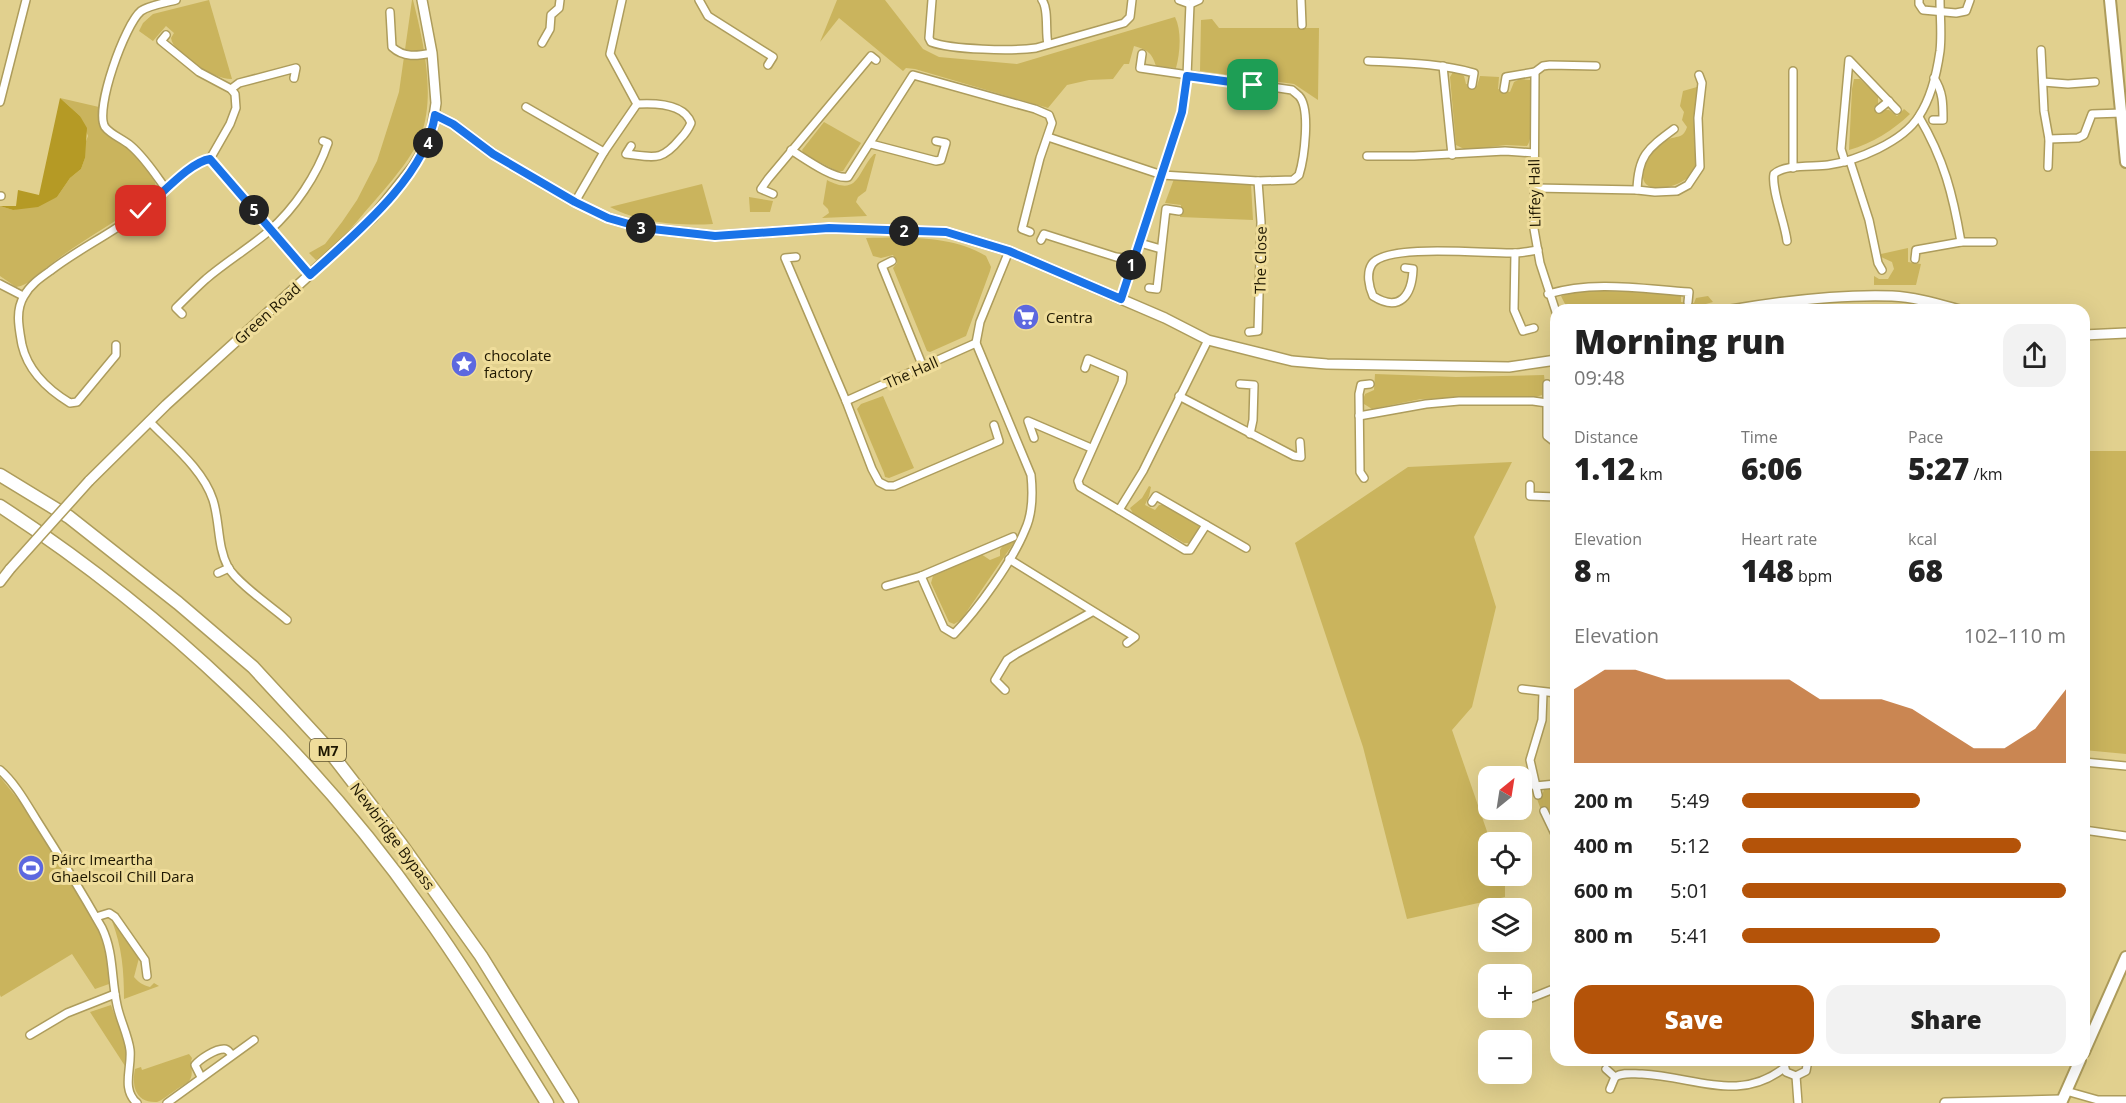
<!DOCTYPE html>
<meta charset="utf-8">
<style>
:root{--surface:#fff;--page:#f2f2f2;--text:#222;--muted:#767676;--accent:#b45309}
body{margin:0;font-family:"Open Sans",sans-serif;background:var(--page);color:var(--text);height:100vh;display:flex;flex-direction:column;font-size:22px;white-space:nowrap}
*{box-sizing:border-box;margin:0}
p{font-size:20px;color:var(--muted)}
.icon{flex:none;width:33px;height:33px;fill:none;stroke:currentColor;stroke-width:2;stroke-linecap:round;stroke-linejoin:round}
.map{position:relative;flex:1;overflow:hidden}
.details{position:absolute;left:1550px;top:304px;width:540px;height:762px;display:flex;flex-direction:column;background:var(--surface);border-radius:18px;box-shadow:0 6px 24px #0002}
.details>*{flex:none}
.needle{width:39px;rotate:30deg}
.buttons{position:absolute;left:1478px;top:766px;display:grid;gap:12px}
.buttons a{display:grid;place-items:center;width:54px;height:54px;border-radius:12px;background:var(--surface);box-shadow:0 6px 24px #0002;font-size:30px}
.pin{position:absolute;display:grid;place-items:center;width:51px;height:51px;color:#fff;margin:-26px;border-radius:12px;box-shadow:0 3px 9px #0006}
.km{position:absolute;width:30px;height:30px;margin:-15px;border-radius:50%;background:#222;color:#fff;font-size:16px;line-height:30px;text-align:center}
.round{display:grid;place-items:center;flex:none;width:63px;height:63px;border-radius:18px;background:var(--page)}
.overview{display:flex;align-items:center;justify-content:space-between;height:102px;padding:0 24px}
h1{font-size:33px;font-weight:800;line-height:45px}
.figures{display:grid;grid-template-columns:repeat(3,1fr);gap:9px;height:102px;padding:6px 24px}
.figures div{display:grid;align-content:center}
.figures b{font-size:30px;font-weight:800}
.figures small{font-size:16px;font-weight:400}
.figures p{font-size:16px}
.chart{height:168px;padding:12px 24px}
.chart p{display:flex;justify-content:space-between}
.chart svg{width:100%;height:108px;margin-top:6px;fill:var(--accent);opacity:.7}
.primary-button{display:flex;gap:12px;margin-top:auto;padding:12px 24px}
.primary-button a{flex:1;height:69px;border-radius:18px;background:var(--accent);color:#fff;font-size:24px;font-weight:800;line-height:69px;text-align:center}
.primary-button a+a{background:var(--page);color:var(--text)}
ul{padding:0 24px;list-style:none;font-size:20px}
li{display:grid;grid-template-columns:96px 72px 1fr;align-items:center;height:45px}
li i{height:15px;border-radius:8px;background:var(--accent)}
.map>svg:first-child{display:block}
.green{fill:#cab45d}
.forest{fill:#b59a25}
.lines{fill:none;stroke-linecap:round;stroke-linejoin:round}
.minor-casing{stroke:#ad9c5c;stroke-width:10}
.tertiary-casing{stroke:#ad9c5c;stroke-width:12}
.secondary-casing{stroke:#ad9c5c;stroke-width:14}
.motorway-casing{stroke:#ad9c5c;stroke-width:15}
.minor{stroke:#fff;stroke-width:7}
.tertiary{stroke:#fff;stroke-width:9}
.secondary{stroke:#fff;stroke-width:10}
.motorway{stroke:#fff;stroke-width:12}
.tertiary-bridge-casing{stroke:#ad9c5c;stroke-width:12;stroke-linecap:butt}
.tertiary-bridge{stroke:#fff;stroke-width:9}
.route-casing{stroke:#fff;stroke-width:12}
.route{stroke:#1a73e8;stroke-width:8}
.labels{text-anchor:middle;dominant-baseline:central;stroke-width:6;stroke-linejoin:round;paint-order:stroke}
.shield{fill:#efdd9b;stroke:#5d522e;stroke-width:1.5}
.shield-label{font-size:14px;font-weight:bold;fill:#1e1700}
.street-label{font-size:15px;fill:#1e1700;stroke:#efdd9b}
.poi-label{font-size:15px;fill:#1e1700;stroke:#efdd9b;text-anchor:start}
</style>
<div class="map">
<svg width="2126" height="1103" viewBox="0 0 2126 1103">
<rect width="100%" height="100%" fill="#e1d08e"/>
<g class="green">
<path d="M 209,0 L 232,79 C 216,80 173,55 171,38 L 174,33 L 166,26 L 153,41 L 139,31 L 143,23 L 153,14 Z"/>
<path d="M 412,0 L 413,0 C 423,40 436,95 421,135 C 412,160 382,192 364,213 C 355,224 328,256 316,260 L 309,253 L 325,244 L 342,222 L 357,200 L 377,161 L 399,92 Z"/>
<path d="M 837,0 L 885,0 L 923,49 L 939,57 L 1017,64 L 1175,17 C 1182,31 1180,53 1176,68 L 1156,66 C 1152,53 1148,50 1134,46 L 1129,64 L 1124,64 L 1113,79 L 1089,80 L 1067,85 L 1048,108 L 915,69 L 906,68 L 903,71 L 839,18 L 820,42 Z"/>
<path d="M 1212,19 L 1219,28 L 1319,28 L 1318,100 L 1294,84 L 1200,71 L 1201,20 Z"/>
<path d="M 1453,72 L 1458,72 L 1464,76 L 1466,84 L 1477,86 L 1480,76 L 1499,77 L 1498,89 L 1510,92 L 1514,82 L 1520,79 L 1530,80 C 1535,90 1534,138 1527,146 L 1506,145 L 1466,150 L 1456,145 L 1450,77 Z"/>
<path d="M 1854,79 L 1860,79 L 1878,96 L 1878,104 L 1874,108 L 1879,113 L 1884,110 L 1889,110 L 1897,116 L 1904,109 L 1910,114 C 1892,131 1873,143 1849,150 L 1852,89 Z"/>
<path d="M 1697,87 C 1700,102 1694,118 1694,133 C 1693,146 1700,161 1692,173 C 1682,188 1640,198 1643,173 C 1644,160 1655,146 1667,140 C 1676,135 1683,140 1687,127 L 1682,120 L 1684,112 L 1680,106 L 1683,91 Z"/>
<path d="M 60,98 L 99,107 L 98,113 L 101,113 C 100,138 114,135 129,148 C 138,157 145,169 153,178 C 157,185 156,188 153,195 C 120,220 83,239 51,264 C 40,272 29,286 16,287 L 0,276 L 0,206 L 13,210 L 57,197 L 70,178 L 81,169 L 85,158 L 85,144 L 88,136 L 80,116 Z"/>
<path d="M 824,122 L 861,143 L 843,171 L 837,171 L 804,154 L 802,150 Z"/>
<path d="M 874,154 L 876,154 L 866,191 L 858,197 L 856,202 L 867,216 L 822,218 L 829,213 L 828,209 L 823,204 L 827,180 C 859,197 857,172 874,154 Z"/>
<path d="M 1174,179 L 1251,184 L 1253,220 L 1180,217 L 1181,205 L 1165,203 Z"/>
<path d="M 702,184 L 713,224 C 681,226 639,223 610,207 Z"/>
<path d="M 749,197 L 773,201 L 770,212 L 750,212 Z"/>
<path d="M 866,238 C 905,237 952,235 986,256 L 991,267 L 990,271 L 966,336 L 930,352 L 927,351 L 893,268 L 897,263 L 893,255 L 881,258 L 873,256 Z"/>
<path d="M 1908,248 L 1908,262 L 1921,264 L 1916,285 L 1874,285 L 1874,276 L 1879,279 L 1888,279 L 1894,269 L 1892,262 L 1881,257 L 1881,254 Z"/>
<path d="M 1582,290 L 1679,294 L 1681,296 L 1681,302 L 1694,303 L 1696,298 L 1708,296 L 1713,302 L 1684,310 L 1568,310 L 1561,296 Z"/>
<path d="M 1375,374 L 1456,377 L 1544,375 C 1545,383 1546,389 1542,395 L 1536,397 L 1421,399 L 1372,409 L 1364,404 L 1363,400 L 1365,394 L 1374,390 Z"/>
<path d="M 883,396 L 914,468 L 889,478 L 885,477 L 884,473 L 857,409 L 861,404 Z"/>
<path d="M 2084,451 L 2126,451 L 2126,754 L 2084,750 Z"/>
<path d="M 1512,462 L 1474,537 L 1496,607 L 1472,707 L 1452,730 L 1491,843 L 1488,843 L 1488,876 L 1502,876 L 1505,884 L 1505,897 L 1407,919 L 1363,747 L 1295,543 L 1408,467 Z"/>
<path d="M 1149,486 L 1151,487 L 1149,496 L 1145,505 L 1155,510 L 1159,505 L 1163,505 L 1199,526 L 1198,530 L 1189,543 L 1184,543 L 1133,513 L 1130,508 L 1142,498 Z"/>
<path d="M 1015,541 L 961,620 L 954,624 L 949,622 L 931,583 L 933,576 L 981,554 L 990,560 L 1000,556 L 1000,550 L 1003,545 Z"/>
<path d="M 0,777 L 21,803 L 80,897 L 100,934 L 106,954 L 109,984 L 95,989 L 72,954 L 1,997 L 0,995 Z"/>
<path d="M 1555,788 L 1555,813 L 1546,809 L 1541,810 L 1537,799 L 1541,797 L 1544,790 Z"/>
<path d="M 112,921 L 139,958 L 134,977 C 139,983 143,985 150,987 L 154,983 L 159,986 L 124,999 C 124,971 122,947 112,921 Z"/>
<path d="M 111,1005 C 116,1020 131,1051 125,1066 L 90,1012 Z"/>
<path d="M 189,1054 L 192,1058 C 189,1065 195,1074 189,1081 C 186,1084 181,1086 177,1089 C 171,1093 163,1100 157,1102 C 134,1103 132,1084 135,1069 L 141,1067 L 142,1070 Z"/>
</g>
<path class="forest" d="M 60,98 L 80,116 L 87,128 L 85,158 L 81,169 L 70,178 L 57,197 L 38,207 L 13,210 L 0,206 L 16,206 L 18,190 L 39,195 Z"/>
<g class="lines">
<defs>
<g id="minor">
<path d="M 699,0 L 708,16 L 773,57 L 768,65"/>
<path d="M 932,0 L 929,38 L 931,42 C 952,50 1013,51 1036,48 L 1124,23 L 1130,17 L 1132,0"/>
<path d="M 1042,0 C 1049,9 1045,32 1048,44"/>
<path d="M 1179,0 L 1190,4 L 1199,0"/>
<path d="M 1301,0 L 1302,25"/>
<path d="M 1919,0 L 1919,4 L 1923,10 L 1956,13 L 1966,11 L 1970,0"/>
<path d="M 390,12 L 392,47 C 404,58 417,56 432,53"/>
<path d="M 166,35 L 161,41 L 199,72 L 231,89 L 235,94 L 236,108 L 230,124 L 210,159 L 310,275"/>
<path d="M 542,43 L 550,29 L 551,15 L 559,8 L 560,0"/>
<path d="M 2041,50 L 2044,111 L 2049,139 L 2048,167"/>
<path d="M 1368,61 C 1405,63 1438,63 1474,73 L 1472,85"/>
<path d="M 1443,66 L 1452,155"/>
<path d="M 1535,72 L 1534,229 L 1540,263 L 1556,312"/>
<path d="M 2043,82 L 2068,84 L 2095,82"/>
<path d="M 231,89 L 239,83 L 296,68 L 294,78"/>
<path d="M 1504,89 L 1506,77 L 1535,72 L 1543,66 L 1550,65 L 1596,66"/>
<path d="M 0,102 L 26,0"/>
<path d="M 526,107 L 604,152"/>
<path d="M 1879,109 L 1889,101"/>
<path d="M 1919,117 C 1944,159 1953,195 1961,242"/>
<path d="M 1933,120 L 1943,120 C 1943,103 1943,92 1934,78"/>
<path d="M 1048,137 L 1162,175 L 1258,181 L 1293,180 L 1299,175 C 1304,159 1311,109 1299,96 C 1297,94 1294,92 1292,90 L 1140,68 L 1142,54"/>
<path d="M 2049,139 L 2078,138 L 2084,135 L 2092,114 L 2122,113"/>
<path d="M 871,144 L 936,161 L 941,160 L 946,143 L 936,141"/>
<path d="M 631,146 L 626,154 C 654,157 661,162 680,139 C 685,134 688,130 691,123 C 684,103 654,103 637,104"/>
<path d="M 791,150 C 804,158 834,180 848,177 L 913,75 L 1035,109 L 1049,115 L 1052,123 L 1040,158 L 1022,229 L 1030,232"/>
<path d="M 1367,156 L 1414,156 L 1505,151 L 1534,153"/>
<path d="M 1850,161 L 1869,220 L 1878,263 L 1882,270"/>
<path d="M 1845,162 L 1841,149 L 1849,60 L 1897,110"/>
<path d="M 1793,168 L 1793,71"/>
<path d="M 1535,188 L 1637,190 L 1655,192 L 1677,191 L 1688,185 L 1700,167 L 1698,118 L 1702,83 L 1699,75"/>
<path d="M 166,189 C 155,174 145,158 131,146 C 123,139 111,135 105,127 C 94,110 125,24 141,11 C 150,5 165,3 176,0"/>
<path d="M 1637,190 C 1638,156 1647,149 1674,129"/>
<path d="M 773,194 L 761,189 L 768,179 L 871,56 L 876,60"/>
<path d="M 0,196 L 1,196"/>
<path d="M 575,202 L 604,152 L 637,104 L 610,54 L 622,0"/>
<path d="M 1041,240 L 1044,234 L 1116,257 L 1133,259"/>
<path d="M 1787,241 C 1785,223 1771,189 1774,174 C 1784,164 1814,167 1828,165 C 1856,161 1903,142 1919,116 C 1931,98 1937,72 1940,51 C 1942,34 1940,17 1940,0"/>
<path d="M 1140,243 L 1161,249"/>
<path d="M 1515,253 L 1514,310 L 1523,331 L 1534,328"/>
<path d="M 796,257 L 785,258 L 846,401 L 872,469 L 879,482 L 887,486 L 894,486 L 999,441 L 994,425"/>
<path d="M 1915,259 L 1916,250 L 1961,242 L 1993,242"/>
<path d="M 892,261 L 882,266 L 923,367"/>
<path d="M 1405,268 L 1413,269 C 1412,295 1400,313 1373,296 C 1369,287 1366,273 1372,264 C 1387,243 1488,254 1514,253 C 1522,253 1530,251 1538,250"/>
<path d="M 0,284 L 23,296"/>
<path d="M 1149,288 L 1157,289 L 1166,209 L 1179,211"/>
<path d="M 1548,294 C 1594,280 1643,289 1689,292 L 1688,302"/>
<path d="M 1121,299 L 1182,112 L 1187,76 L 1190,4"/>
<path d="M 182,314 L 176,308 C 186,298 196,288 206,279 C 226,262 249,248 269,231 C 295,208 317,175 328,143 L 323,141"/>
<path d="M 1249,332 L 1258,331 L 1261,222 L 1258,181"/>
<path d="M 116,345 L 116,355 L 77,402 L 70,403 C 47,389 28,371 22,345 C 19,328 15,311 24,296 C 30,285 40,278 50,271 C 77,250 107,236 134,216 C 152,203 190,161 210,159"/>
<path d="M 1085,368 L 1088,359 L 1123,374 L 1122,382 L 1078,481 L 1080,487 L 1119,510 L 1143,471 L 1208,340"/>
<path d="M 1240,384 L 1254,385 L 1253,420 L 1250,434"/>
<path d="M 1547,384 L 1547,436 L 1556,443"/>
<path d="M 1179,396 L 1294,456 L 1301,457 L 1300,442"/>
<path d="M 846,401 L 976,343"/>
<path d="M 1359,416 L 1426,404 L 1459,401 L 1533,401 L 1547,403"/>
<path d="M 149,421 C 171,444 203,469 213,500 C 220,522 217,546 228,567 C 237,583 272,607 287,620"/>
<path d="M 1034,438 L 1028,421 L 1091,448"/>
<path d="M 1364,478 L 1360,472 L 1359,394 L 1361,385 L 1370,384"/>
<path d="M 1530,485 L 1530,496 L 1556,497"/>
<path d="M 1152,502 L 1156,496 L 1246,548"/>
<path d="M 1119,510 L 1185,550 L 1190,550 L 1206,525"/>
<path d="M 1009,559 L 1135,637 L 1127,643"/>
<path d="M 218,573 L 229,568"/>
<path d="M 921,576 L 944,628 L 954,634 C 978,609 1012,562 1025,530 C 1033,513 1033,494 1031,475 L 976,343 L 980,322 L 1009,251"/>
<path d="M 886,586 L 921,576 L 1013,537"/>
<path d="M 1555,592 L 1556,592"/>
<path d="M 1522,689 L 1556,693"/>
<path d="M 1005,690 L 995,680 L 1007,660 L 1016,654 L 1092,612"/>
<path d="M 2084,762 L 2126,766"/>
<path d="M 0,770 C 15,783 26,803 36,819 C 59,855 81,891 102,928 C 114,953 111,978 117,1005 C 120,1020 128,1035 130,1050 C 132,1068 121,1089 137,1103"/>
<path d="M 1535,786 L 1556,784"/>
<path d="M 1538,795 L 1530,760 L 1542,720 L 1543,693"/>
<path d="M 1544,811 L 1556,836"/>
<path d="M 2084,830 L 2126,836"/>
<path d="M 96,917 L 109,913 L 115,917 L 145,960 L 147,976"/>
<path d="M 1521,1002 L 1556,988"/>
<path d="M 30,1035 L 67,1013 L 115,994"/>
<path d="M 1783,1060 L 1786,1072 L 1796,1076 L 1806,1071 L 1808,1060"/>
<path d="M 1606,1069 L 1615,1077 C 1623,1072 1632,1074 1642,1074 C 1696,1077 1739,1103 1784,1068"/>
<path d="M 1796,1076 L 1798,1103"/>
<path d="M 201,1077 L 195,1065 C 200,1059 215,1049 224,1049 C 228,1049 229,1052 232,1055"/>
<path d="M 1610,1089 L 1615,1077"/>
<path d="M 2066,1091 L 2098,1100 L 2126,1100"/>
<path d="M 167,1103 L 254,1040"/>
</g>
<g id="tertiary">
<path d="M 435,115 L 453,124 L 493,154 L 575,202 L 608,218 L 643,228 L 715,236 L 829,228 L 946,232 L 1009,251 L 1165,318 L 1208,340 L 1292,361 L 1327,364 L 1509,367 L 1556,360"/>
<path d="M 1731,310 C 1784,301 1838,294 1892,296 C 1915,297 1938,304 1960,310"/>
<path d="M 2084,335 L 2126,333"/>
<path d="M 89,481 L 166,405 L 373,217 L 413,167 L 431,137 L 436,103 L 432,53 L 422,0"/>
<path d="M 0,582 L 10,569"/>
<path d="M 1945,1103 L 2062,1100"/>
</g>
<g id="secondary">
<path d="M 2110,0 L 2126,162"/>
<path d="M 2084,1052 L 2126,957"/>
<path d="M 2061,1103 L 2080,1060"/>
</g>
<g id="motorway">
<path d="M 0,475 L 69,517 L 178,603 L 253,667 L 323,743 L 401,844 L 481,956 L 572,1103"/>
<path d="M 0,506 C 164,613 311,751 424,912 C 468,973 507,1039 547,1103"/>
</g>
</defs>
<use href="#minor" class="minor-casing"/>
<use href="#tertiary" class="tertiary-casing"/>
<use href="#secondary" class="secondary-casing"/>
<use href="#motorway" class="motorway-casing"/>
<use href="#minor" class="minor"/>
<use href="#tertiary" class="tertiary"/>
<use href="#secondary" class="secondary"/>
<use href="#motorway" class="motorway"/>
<defs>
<path id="tertiary-bridge" d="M 10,569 L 89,481"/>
</defs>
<use href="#tertiary-bridge" class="tertiary-bridge-casing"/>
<use href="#tertiary-bridge" class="tertiary-bridge"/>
</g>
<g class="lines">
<defs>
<path id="route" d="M 141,211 C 159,198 189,162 210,159 L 310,275 C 354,235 426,177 435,115 L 453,124 L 493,154 L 575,202 L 608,218 L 643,228 L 715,236 L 829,228 L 946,232 L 1009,251 L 1121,299 L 1182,112 L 1187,76 L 1253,85"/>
</defs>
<use href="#route" class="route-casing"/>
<use href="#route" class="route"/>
</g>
<defs>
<symbol id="supermarket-disc" viewBox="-11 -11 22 22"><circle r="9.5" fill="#5d68df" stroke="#efdd9b"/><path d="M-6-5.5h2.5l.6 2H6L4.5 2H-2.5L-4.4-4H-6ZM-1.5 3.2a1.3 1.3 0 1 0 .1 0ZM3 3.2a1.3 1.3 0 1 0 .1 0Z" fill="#fff"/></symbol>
<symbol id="sight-disc" viewBox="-11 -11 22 22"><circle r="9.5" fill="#5d68df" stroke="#efdd9b"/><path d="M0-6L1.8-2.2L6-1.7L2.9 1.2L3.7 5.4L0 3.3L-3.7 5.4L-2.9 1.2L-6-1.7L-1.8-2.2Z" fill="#fff"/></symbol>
<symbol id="stadium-disc" viewBox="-11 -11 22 22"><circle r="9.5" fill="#5d68df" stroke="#efdd9b"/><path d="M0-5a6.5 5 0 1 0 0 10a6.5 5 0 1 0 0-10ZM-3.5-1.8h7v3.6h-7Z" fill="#fff"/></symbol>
</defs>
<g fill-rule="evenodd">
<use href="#supermarket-disc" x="1011" y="302" width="30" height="30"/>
<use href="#sight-disc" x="449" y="349" width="30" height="30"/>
<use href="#stadium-disc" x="16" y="853" width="30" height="30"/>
</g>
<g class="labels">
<rect class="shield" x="310" y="739" width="36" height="22" rx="4.5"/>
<g class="shield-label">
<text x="328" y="750">M7</text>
</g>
<g class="street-label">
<text transform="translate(1534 193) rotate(-91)">Liffey Hall</text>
<text transform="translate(1260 260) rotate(-89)">The Close</text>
<text transform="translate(267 313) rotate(-42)">Green Road</text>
<text transform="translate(911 372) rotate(-24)">The Hall</text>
<text transform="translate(393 836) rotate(53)">Newbridge Bypass</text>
</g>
<g class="poi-label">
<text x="1046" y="317">Centra</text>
<text x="484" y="355">chocolate<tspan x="484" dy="17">factory</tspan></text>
<text x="51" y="859">Páirc Imeartha<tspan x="51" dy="17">Ghaelscoil Chill Dara</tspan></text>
</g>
</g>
</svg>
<div class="buttons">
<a><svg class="needle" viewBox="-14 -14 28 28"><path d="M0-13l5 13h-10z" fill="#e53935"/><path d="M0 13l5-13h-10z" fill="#767676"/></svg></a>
<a><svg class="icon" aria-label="locate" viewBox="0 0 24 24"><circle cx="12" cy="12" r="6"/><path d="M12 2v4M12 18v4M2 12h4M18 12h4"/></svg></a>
<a><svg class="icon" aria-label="layers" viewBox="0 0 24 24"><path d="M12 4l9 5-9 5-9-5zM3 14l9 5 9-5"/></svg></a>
<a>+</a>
<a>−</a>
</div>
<div class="pin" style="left:1253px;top:85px;background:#1e9e55"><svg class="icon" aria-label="arrive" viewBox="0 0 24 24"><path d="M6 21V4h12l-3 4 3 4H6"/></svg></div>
<div class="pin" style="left:141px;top:211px;background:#d93025"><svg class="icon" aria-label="check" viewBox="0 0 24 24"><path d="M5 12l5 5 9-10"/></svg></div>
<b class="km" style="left:1131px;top:265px">1</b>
<b class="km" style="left:904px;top:231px">2</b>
<b class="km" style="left:641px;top:228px">3</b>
<b class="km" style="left:428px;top:143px">4</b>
<b class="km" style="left:254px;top:210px">5</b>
<section class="details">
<div class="overview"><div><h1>Morning run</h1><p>09:48</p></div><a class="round"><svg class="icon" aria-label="share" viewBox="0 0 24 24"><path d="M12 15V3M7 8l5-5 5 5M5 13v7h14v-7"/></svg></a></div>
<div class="figures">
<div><p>Distance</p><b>1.12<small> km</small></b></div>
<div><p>Time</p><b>6:06</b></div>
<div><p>Pace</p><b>5:27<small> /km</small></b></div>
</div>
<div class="figures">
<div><p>Elevation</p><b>8<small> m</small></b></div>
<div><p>Heart rate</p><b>148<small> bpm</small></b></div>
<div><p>kcal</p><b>68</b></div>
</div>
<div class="chart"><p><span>Elevation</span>102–110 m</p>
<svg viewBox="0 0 160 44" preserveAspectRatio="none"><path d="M0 44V14L10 6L20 6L30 10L40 10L50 10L60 10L70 10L80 18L90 18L100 18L110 22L120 30L130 38L140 38L150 30L160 14V44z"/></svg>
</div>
<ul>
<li><b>200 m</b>5:49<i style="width:55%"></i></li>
<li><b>400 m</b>5:12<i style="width:86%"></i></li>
<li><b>600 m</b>5:01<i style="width:100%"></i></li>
<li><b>800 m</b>5:41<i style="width:61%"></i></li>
</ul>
<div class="primary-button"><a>Save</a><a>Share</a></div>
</section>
</div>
